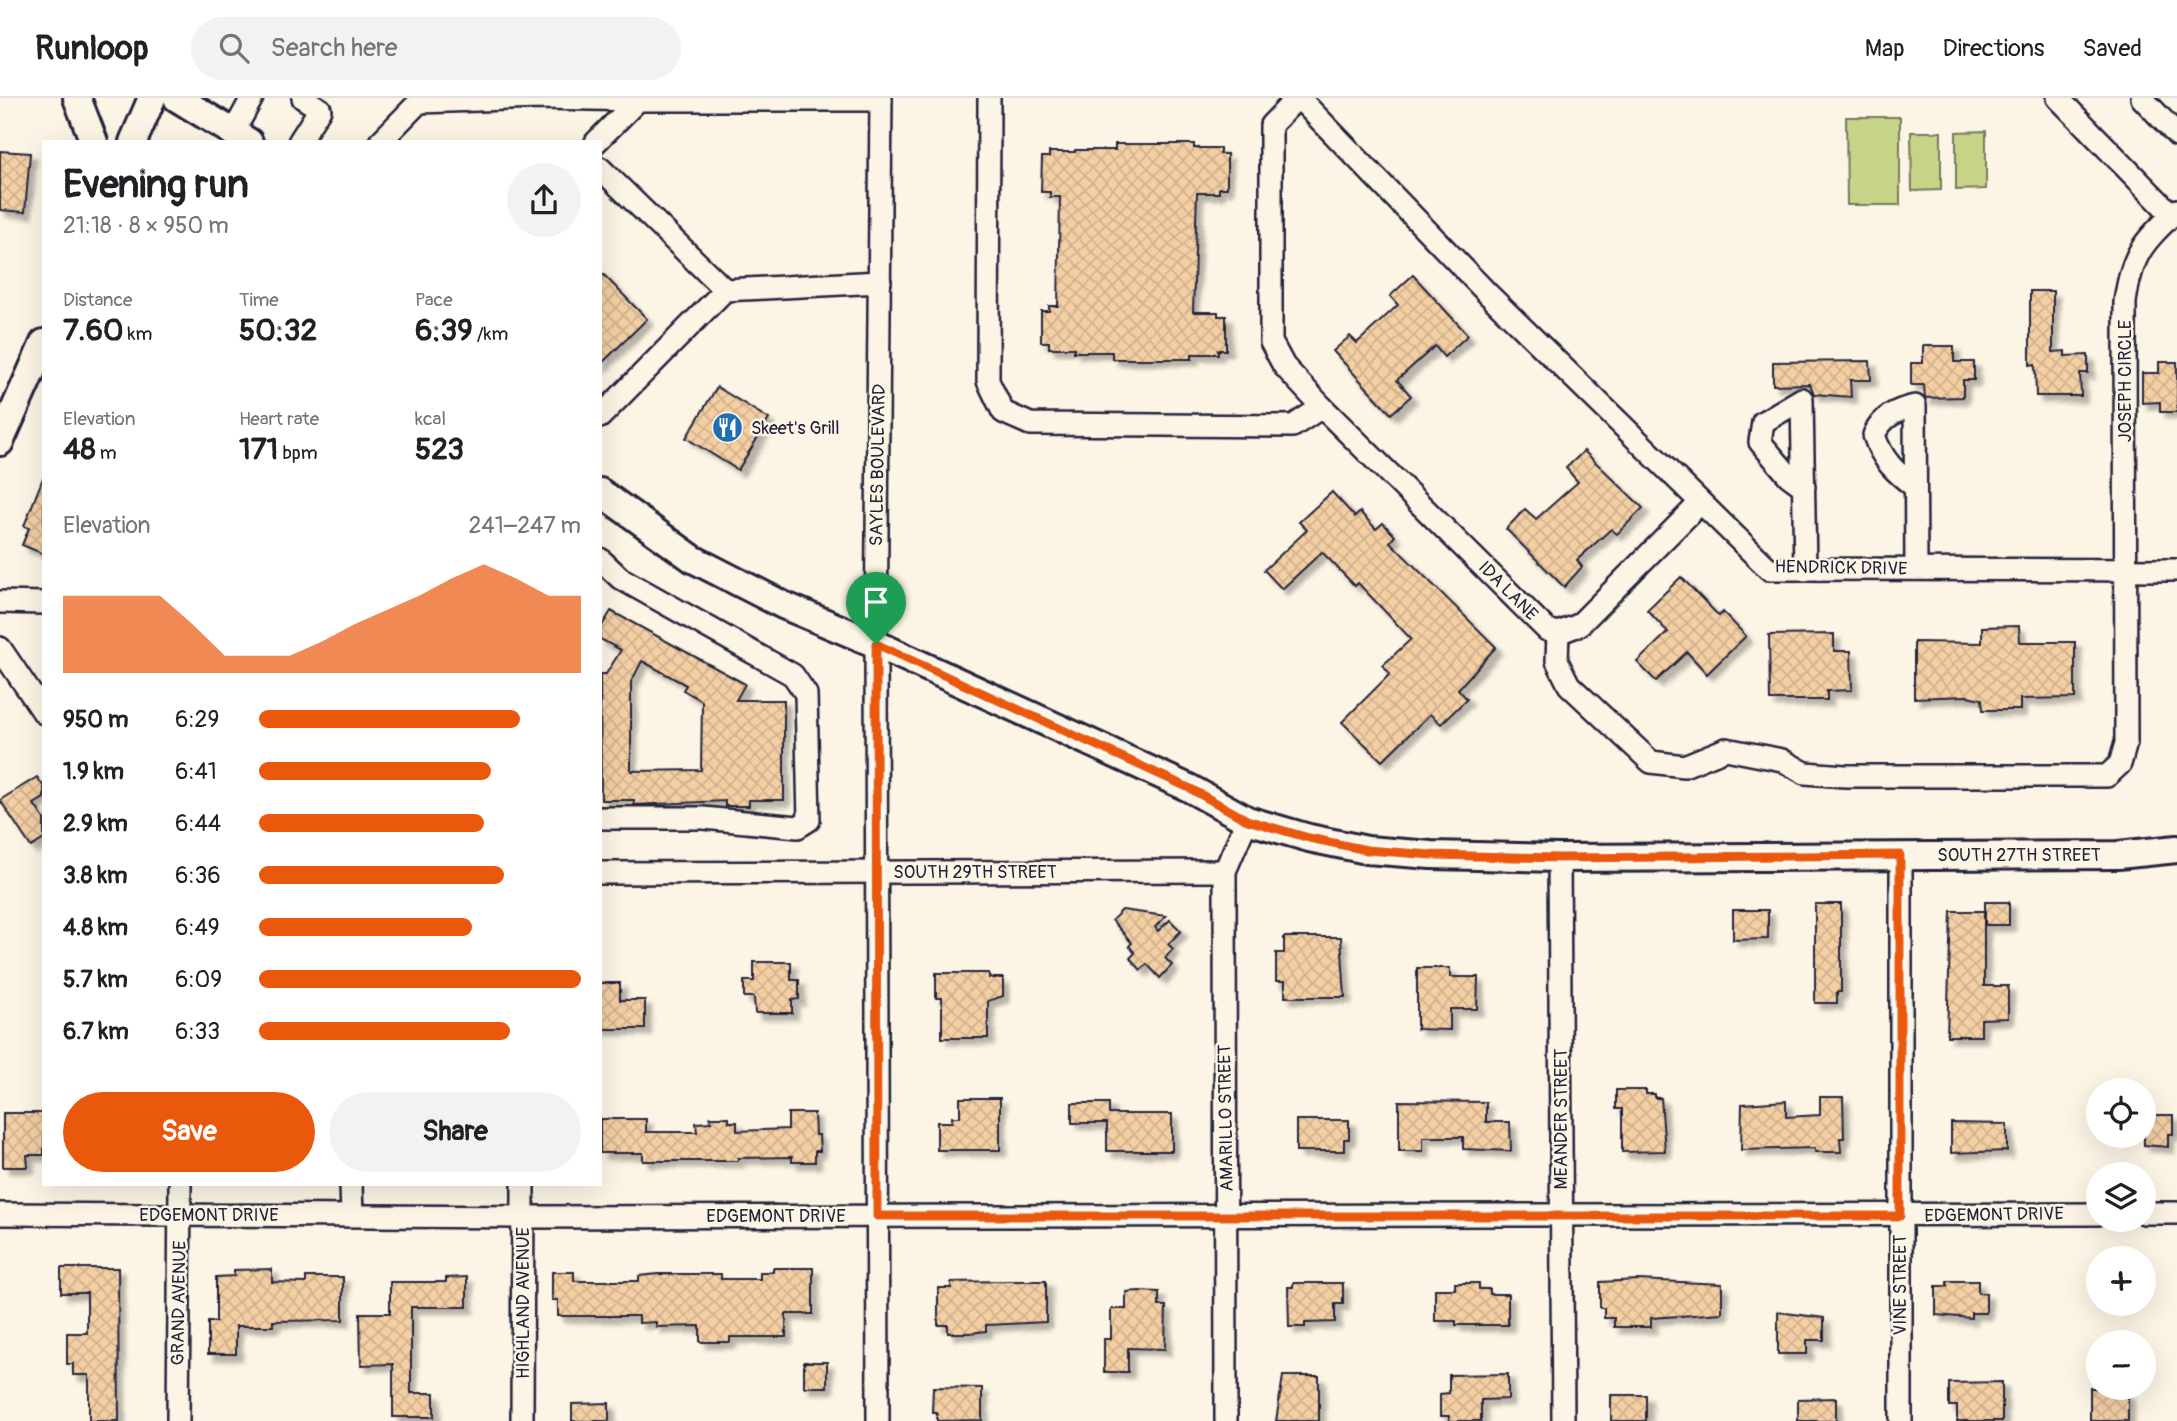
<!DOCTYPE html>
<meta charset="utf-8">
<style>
:root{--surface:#fff;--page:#f2f2f2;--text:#202124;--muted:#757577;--line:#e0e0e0;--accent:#ea580c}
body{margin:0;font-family:Pangolin,sans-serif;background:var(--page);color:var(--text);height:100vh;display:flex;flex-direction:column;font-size:26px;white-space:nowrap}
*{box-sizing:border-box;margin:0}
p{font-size:23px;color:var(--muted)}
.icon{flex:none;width:38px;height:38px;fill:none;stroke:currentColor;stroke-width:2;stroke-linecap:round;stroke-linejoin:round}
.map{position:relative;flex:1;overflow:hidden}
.panel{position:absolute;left:42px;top:42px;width:560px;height:1046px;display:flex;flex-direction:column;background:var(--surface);border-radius:0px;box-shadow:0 7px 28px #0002}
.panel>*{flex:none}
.tools{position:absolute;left:2086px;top:980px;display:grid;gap:14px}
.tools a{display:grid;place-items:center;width:70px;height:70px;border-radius:50%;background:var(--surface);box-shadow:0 7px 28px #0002;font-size:35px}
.pin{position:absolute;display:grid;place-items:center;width:60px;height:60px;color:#fff;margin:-72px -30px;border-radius:50% 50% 50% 0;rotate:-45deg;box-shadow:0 0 7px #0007}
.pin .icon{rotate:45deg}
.round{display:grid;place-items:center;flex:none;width:74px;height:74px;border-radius:37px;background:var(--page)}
.overview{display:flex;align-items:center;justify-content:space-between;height:119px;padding:0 21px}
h1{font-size:38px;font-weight:700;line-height:52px}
.metrics{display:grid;grid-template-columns:repeat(3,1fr);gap:10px;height:119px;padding:7px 21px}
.metrics div{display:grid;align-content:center}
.metrics b{font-size:30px;font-weight:700}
.metrics small{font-size:19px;font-weight:400}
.metrics p{font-size:19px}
.chart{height:196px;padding:14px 21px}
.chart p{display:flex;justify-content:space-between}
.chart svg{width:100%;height:126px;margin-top:7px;fill:var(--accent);opacity:.7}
.button{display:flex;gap:14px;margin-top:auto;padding:14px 21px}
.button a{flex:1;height:80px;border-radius:42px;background:var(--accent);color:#fff;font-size:28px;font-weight:700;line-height:80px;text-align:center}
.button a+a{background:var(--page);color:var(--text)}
ul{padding:0 21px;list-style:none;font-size:23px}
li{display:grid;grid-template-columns:112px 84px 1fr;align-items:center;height:52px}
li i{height:18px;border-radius:9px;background:var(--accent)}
header{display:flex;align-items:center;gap:42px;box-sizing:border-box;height:98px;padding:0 35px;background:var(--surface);border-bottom:2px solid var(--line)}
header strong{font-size:33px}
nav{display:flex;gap:38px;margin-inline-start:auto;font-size:24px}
.search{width:490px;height:63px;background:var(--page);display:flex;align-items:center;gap:18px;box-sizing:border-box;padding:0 24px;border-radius:38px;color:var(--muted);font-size:26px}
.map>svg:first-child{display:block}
.green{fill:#c7d386;stroke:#747a60;stroke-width:2}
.building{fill:url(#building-cross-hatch);stroke:#22223b;stroke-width:2;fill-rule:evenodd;filter:url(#shadow)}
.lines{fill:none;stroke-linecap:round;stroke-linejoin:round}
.minor-casing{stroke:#22223b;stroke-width:26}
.major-casing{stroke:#22223b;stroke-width:32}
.minor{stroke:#fcf5e5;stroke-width:21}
.major{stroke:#fcf5e5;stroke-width:26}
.route-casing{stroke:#fff;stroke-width:14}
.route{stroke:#ea580c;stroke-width:9}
.labels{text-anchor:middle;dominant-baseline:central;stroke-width:5;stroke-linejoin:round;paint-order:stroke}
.street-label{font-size:18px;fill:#22223b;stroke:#fcf5e5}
.poi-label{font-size:18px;fill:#22223b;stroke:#fcf5e5;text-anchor:start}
</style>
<header>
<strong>Runloop</strong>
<div class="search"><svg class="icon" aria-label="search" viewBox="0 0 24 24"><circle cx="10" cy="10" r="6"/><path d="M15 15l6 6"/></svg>Search here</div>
<nav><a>Map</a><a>Directions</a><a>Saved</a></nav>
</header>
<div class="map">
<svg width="2177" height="1323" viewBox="0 0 2177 1323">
<defs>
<pattern id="building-cross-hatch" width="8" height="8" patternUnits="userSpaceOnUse" patternTransform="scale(1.75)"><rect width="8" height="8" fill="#f4cfa4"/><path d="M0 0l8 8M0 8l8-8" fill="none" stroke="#d1b18e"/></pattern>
<filter id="shadow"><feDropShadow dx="6" dy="6" stdDeviation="2" flood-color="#0004"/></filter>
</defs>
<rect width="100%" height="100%" fill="#fcf5e5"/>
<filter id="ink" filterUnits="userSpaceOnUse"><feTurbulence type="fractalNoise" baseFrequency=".0143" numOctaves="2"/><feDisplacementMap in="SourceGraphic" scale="14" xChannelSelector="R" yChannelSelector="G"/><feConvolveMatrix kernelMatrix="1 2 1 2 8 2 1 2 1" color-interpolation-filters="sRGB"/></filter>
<g filter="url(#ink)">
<g class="green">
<path d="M 1846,19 L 1900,19 L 1900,107 L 1847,107 Z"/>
<path d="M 1986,33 L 1986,91 L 1956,92 L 1956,34 Z"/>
<path d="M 1911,34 L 1941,34 L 1941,92 L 1912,93 Z"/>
</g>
<g class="building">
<path d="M 1115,46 L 1194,46 L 1194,50 L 1220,50 L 1220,56 L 1227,56 L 1227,90 L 1219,90 L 1219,95 L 1197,95 L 1193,214 L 1218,214 L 1218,218 L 1226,218 L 1226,252 L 1218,252 L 1218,256 L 1192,256 L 1192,261 L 1112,261 L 1112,254 L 1074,254 L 1074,250 L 1049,250 L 1049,244 L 1041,244 L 1041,213 L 1049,213 L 1049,208 L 1058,208 L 1060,99 L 1050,99 L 1050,94 L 1041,94 L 1042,59 L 1049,59 L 1049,54 L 1075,54 L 1075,52 L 1115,52 Z"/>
<path d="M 0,53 L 30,55 L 25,114 L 0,112 Z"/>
<path d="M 600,173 L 647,221 L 600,267 Z"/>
<path d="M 1413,177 L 1468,237 L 1444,259 L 1435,248 L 1397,282 L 1411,298 L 1391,316 L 1333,253 L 1350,238 L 1357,245 L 1398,207 L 1390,198 Z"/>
<path d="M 2030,193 L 2053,193 L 2053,254 L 2065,253 L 2065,258 L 2088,257 L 2088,275 L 2080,275 L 2081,298 L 2036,298 L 2035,266 L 2030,267 Z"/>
<path d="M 1923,248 L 1954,248 L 1954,264 L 1974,264 L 1974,282 L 1963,282 L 1963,299 L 1925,300 L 1924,287 L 1911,287 L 1911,265 L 1923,265 Z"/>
<path d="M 1870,263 L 1871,282 L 1850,282 L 1851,299 L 1814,296 L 1810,286 L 1773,287 L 1773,264 Z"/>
<path d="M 2159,264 L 2177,264 L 2177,314 L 2160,314 L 2160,304 L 2142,305 L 2142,275 L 2159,275 Z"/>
<path d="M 717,289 L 769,321 L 738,372 L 686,340 Z"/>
<path d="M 1584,353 L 1643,410 L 1617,436 L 1611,431 L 1577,462 L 1582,469 L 1564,489 L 1506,431 L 1525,411 L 1536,421 L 1578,384 L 1566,370 Z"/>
<path d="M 43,380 L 44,380 L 44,456 L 22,447 L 29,430 L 24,428 Z"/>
<path d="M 1332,394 L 1355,419 L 1360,414 L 1376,431 L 1383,425 L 1395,438 L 1390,444 L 1496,549 L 1458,591 L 1467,601 L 1441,626 L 1430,616 L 1382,663 L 1342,624 L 1390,576 L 1383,567 L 1411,541 L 1358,485 L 1355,488 L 1322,454 L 1282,491 L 1264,472 L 1307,432 L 1299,424 Z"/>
<path d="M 1681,479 L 1719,518 L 1723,514 L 1746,538 L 1707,576 L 1687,554 L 1656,583 L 1637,564 L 1668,534 L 1647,512 Z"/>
<path d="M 611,513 L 745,586 L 736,602 L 784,602 L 784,702 L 749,702 L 749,708 L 725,708 L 725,703 L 634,707 L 634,702 L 601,702 L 600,576 L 606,576 L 621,552 L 600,541 L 600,531 ZM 642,563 L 686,587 L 683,592 L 702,603 L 701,672 L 631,673 L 631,584 Z"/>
<path d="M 2019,528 L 2020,544 L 2075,544 L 2075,600 L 2020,601 L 2020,612 L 1983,612 L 1982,601 L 1967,598 L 1914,600 L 1914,544 L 1982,545 L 1982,529 Z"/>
<path d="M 1834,536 L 1834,553 L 1851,553 L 1852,592 L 1827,593 L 1827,602 L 1770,602 L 1769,537 Z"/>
<path d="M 37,679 L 44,689 L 44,700 L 34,706 L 44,721 L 44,741 L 31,749 L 0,702 Z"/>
<rect x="1985" y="804" width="24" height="23"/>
<path d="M 1815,806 L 1841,806 L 1841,894 L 1837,894 L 1837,905 L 1815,905 Z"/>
<path d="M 1122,812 L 1166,818 L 1155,829 L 1158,833 L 1170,822 L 1181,833 L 1168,846 L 1173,851 L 1165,860 L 1172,867 L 1160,880 L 1147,866 L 1141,872 L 1130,860 L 1135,855 L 1129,848 L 1132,845 L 1112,822 Z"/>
<path d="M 1733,812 L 1768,812 L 1768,841 L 1733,842 Z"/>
<path d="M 1951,813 L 1984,813 L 1984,888 L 2008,888 L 2008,920 L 1981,921 L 1981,938 L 1947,938 Z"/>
<path d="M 1284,839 L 1341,839 L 1345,899 L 1285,899 L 1285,883 L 1276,883 L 1276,855 L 1284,855 Z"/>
<path d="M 754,864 L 791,864 L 791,882 L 799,882 L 799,901 L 792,902 L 792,915 L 755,915 L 754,899 L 744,899 L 744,883 L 754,883 Z"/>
<path d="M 1417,870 L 1450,870 L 1450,879 L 1478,879 L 1477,911 L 1450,911 L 1450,932 L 1417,931 Z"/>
<path d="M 936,875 L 989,875 L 989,880 L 1003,880 L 1003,898 L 988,903 L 988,940 L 942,940 L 942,900 L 936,900 Z"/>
<path d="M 600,885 L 620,885 L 620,902 L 645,902 L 645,931 L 600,931 Z"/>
<path d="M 1616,992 L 1646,992 L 1646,996 L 1655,996 L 1655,1000 L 1661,1000 L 1665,1053 L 1622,1054 L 1622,1011 L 1616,1011 Z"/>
<path d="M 1820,999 L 1843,999 L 1844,1040 L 1840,1040 L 1841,1054 L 1815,1054 L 1815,1050 L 1741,1052 L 1742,1006 L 1786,1003 L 1786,1019 L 1820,1017 Z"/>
<path d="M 960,1000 L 1000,1000 L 1000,1052 L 937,1052 L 937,1024 L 952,1024 L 952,1019 L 960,1019 Z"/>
<path d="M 1399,1003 L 1486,1004 L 1486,1024 L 1510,1024 L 1511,1053 L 1463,1051 L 1463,1039 L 1423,1039 L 1423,1053 L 1399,1053 Z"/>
<path d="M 1072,1005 L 1109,1005 L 1109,1016 L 1172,1016 L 1172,1053 L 1107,1053 L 1107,1025 L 1072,1025 Z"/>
<path d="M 3,1015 L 44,1015 L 44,1057 L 27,1057 L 28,1069 L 3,1069 Z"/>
<path d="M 788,1015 L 814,1015 L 815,1037 L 819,1037 L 820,1053 L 815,1053 L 815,1064 L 792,1064 L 792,1059 L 738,1060 L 738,1063 L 643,1063 L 643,1055 L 600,1055 L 600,1021 L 646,1021 L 646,1034 L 697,1034 L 696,1025 L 711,1024 L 710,1019 L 729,1019 L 729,1024 L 737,1024 L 737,1033 L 788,1031 Z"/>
<path d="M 2148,1017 L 2173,1017 L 2173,1036 L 2168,1036 L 2168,1049 L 2144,1047 L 2144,1021 L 2148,1021 Z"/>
<path d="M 1296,1022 L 1349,1022 L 1349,1041 L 1344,1041 L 1344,1053 L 1296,1053 Z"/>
<path d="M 1951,1025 L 2007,1026 L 2007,1053 L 1951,1055 Z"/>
<path d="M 61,1170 L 118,1170 L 119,1323 L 89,1323 L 89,1277 L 73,1277 L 73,1266 L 67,1266 L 67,1235 L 87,1235 L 87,1195 L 61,1195 Z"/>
<path d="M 773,1170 L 813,1170 L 813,1216 L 786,1216 L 786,1239 L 730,1239 L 730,1244 L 700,1244 L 700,1228 L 656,1229 L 656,1224 L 639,1225 L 639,1218 L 558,1218 L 558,1202 L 552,1202 L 552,1174 L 574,1174 L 574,1183 L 639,1183 L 639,1178 L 658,1176 L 721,1176 L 721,1181 L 760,1181 L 760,1174 L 773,1174 Z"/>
<path d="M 272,1171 L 272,1184 L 306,1185 L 306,1179 L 343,1179 L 343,1222 L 273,1223 L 273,1228 L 236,1228 L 236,1256 L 208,1256 L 208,1224 L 216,1224 L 216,1179 L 234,1178 L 234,1172 Z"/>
<path d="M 467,1179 L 467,1209 L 411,1209 L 411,1295 L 434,1295 L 434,1319 L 393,1319 L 393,1266 L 361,1267 L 360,1215 L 390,1215 L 390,1184 L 446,1184 L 446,1180 Z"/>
<path d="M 1638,1182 L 1722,1186 L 1722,1215 L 1651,1220 L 1651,1229 L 1614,1229 L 1614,1220 L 1604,1220 L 1604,1210 L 1600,1210 L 1600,1184 Z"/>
<path d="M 1009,1183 L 1046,1183 L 1046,1224 L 986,1227 L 986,1233 L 969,1235 L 948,1235 L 948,1227 L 938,1227 L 938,1190 L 951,1190 L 951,1184 Z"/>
<path d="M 1947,1183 L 1978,1183 L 1978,1195 L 1986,1195 L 1986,1215 L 1971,1215 L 1971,1220 L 1936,1217 L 1936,1188 L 1947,1188 Z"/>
<path d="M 1293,1185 L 1343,1185 L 1343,1206 L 1335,1206 L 1335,1224 L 1305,1225 L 1305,1229 L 1289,1229 L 1288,1189 L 1293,1189 Z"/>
<path d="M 1455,1185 L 1479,1185 L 1479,1191 L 1490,1191 L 1490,1196 L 1508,1196 L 1508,1227 L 1456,1227 L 1456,1223 L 1435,1223 L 1435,1191 L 1455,1191 Z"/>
<path d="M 1139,1193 L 1159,1194 L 1159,1208 L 1166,1208 L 1165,1251 L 1128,1250 L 1128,1274 L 1104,1274 L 1104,1241 L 1111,1241 L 1111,1211 L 1126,1211 L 1126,1194 Z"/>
<path d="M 1778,1214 L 1824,1220 L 1824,1242 L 1807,1242 L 1807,1256 L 1778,1256 Z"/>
<rect x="804" y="1264" width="23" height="25"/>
<path d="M 1508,1276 L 1508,1301 L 1481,1302 L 1481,1323 L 1449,1323 L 1449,1318 L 1440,1318 L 1440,1296 L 1449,1295 L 1449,1277 Z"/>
<path d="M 1283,1278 L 1319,1278 L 1319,1323 L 1276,1323 Z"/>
<path d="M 2002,1284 L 2002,1323 L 1957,1323 L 1957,1308 L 1949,1308 L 1949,1285 Z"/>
<path d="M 933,1289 L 982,1290 L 982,1322 L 937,1323 L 937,1314 L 932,1314 Z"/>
<path d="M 2090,1290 L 2123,1290 L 2124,1295 L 2128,1295 L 2128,1323 L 2090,1323 Z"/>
<rect x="1611" y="1297" width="35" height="26"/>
<path d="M 1836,1300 L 1836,1323 L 1798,1323 L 1798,1301 Z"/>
<path d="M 609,1305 L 609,1323 L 572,1323 L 572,1306 Z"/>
</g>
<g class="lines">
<defs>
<g id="minor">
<path d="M 989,0 L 988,283 L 1003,314 L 1030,326 L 1293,328 L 1322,309"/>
<path d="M 1297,0 L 1271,27 L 1271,244 L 1284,268 L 1322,309 L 1547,532 L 1558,535 L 1579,527 L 1700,405"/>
<path d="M 1299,0 L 1489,197 L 1769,471 L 2177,472"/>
<path d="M 2058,0 L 2172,117"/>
<path d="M 2142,0 L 2177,37"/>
<path d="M 234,33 L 252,0"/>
<path d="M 299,44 L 320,11 L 303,0"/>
<path d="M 380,44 L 419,4 L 541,0 L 638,2"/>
<path d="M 596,44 L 638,2 L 881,2"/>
<path d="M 600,70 L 725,192"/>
<path d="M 600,319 L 725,192 L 880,184"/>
<path d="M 1804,389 L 1789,378 L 1760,344 L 1763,324 L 1802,301 L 1805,472"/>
<path d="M 1915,389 C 1895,374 1882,362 1874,337 C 1882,319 1896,312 1915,308 L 1916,471"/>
<path d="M 600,461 L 620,480 L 793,577 L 806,596 L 809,722 L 798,729 L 703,720 L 600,720"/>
<path d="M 0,504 L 44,505"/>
<path d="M 1558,535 L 1557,563 L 1569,587 L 1651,664 L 1684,668 L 1726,651 L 1782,662 L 1805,675 L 1845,678 L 2107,678 L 2120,666 L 2126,645 L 2125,204 C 2132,155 2142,146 2177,112"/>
<path d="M 0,550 L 44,615"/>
<path d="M 1901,757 L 1901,1323"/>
<path d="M 1559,760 L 1563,1323"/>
<path d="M 600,775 L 1225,773"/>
<path d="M 351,1087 L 352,1117"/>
<path d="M 2144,1115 L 2177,1115"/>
<path d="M 0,1116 L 523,1119 L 2098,1116"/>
<path d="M 178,1323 L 180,1087"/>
<path d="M 522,1323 L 523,1087"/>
<path d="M 878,1323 L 876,546 L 881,0"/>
<path d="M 1226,1323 L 1225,773 L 1247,722"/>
</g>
<g id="major">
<path d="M 77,0 L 94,44"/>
<path d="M 177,0 L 249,44"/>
<path d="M 133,44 L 152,0"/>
<path d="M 0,344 L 44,245"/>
<path d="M 600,394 L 693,461 L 783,507 L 876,546 L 1189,690 L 1247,722 L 1309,740 L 1367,752 L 1431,757 L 1559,760 L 2118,757 L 2177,751"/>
</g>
</defs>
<use href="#minor" class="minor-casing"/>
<use href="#major" class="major-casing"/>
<use href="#minor" class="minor"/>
<use href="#major" class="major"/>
</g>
</g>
<g class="lines" filter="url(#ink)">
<defs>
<path id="route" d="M 876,546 L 1189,690 L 1247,722 L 1309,740 L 1367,752 L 1432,757 L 1559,760 L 1900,757 L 1900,1118 L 877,1118 Z"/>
</defs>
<use href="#route" class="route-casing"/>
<use href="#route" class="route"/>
</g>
<defs>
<symbol id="restaurant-disc" viewBox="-11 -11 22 22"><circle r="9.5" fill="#1f6fb2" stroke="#fcf5e5"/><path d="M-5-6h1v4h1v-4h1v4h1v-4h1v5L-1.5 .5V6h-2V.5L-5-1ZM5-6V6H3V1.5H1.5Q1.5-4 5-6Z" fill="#fff"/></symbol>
</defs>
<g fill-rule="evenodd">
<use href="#restaurant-disc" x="710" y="312" width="35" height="35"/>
</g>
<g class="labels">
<g class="street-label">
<text transform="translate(2125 283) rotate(-90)">JOSEPH CIRCLE</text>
<text transform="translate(878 367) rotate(-89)">SAYLES BOULEVARD</text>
<text transform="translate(1841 470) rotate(1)">HENDRICK DRIVE</text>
<text transform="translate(1508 493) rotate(45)">IDA LANE</text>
<text x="2019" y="757">SOUTH 27TH STREET</text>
<text x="975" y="774">SOUTH 29TH STREET</text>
<text transform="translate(1226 1020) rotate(-91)">AMARILLO STREET</text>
<text transform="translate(1561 1021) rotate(-90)">MEANDER STREET</text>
<text x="209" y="1117">EDGEMONT DRIVE</text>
<text transform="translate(1994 1117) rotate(-1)">EDGEMONT DRIVE</text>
<text x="776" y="1118">EDGEMONT DRIVE</text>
<text transform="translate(1900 1187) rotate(-90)">VINE STREET</text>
<text transform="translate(179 1205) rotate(-89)">GRAND AVENUE</text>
<text transform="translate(523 1205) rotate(-90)">HIGHLAND AVENUE</text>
</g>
<g class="poi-label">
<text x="751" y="330">Skeet's Grill</text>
</g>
</g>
</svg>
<div class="tools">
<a><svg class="icon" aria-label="locate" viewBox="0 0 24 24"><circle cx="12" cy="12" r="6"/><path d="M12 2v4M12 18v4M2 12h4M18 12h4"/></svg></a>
<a><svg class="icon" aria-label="layers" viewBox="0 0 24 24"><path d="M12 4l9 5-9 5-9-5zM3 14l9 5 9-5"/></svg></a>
<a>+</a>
<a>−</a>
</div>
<div class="pin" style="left:876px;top:546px;background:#1e9e55"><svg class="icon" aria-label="arrive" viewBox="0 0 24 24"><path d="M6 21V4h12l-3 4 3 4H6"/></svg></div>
<section class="panel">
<div class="overview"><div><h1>Evening run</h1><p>21:18 · 8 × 950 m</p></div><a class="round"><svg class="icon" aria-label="share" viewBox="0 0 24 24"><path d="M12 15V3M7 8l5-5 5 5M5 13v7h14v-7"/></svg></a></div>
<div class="metrics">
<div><p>Distance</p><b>7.60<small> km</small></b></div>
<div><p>Time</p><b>50:32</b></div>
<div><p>Pace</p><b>6:39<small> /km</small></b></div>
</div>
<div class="metrics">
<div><p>Elevation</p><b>48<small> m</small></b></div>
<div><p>Heart rate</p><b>171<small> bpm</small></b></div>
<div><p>kcal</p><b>523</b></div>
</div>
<div class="chart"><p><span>Elevation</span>241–247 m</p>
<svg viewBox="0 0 160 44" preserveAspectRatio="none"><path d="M0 44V17L10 17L20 17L30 17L40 27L50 38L60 38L70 38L80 33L90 27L100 22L110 17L120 11L130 6L140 11L150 17L160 17V44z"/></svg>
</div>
<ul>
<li><b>950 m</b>6:29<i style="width:81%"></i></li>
<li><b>1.9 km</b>6:41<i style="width:72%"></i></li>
<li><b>2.9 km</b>6:44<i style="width:70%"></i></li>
<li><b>3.8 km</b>6:36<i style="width:76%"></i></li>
<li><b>4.8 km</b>6:49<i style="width:66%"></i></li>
<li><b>5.7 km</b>6:09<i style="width:100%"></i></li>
<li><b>6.7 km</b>6:33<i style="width:78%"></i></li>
</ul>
<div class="button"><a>Save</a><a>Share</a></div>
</section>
</div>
